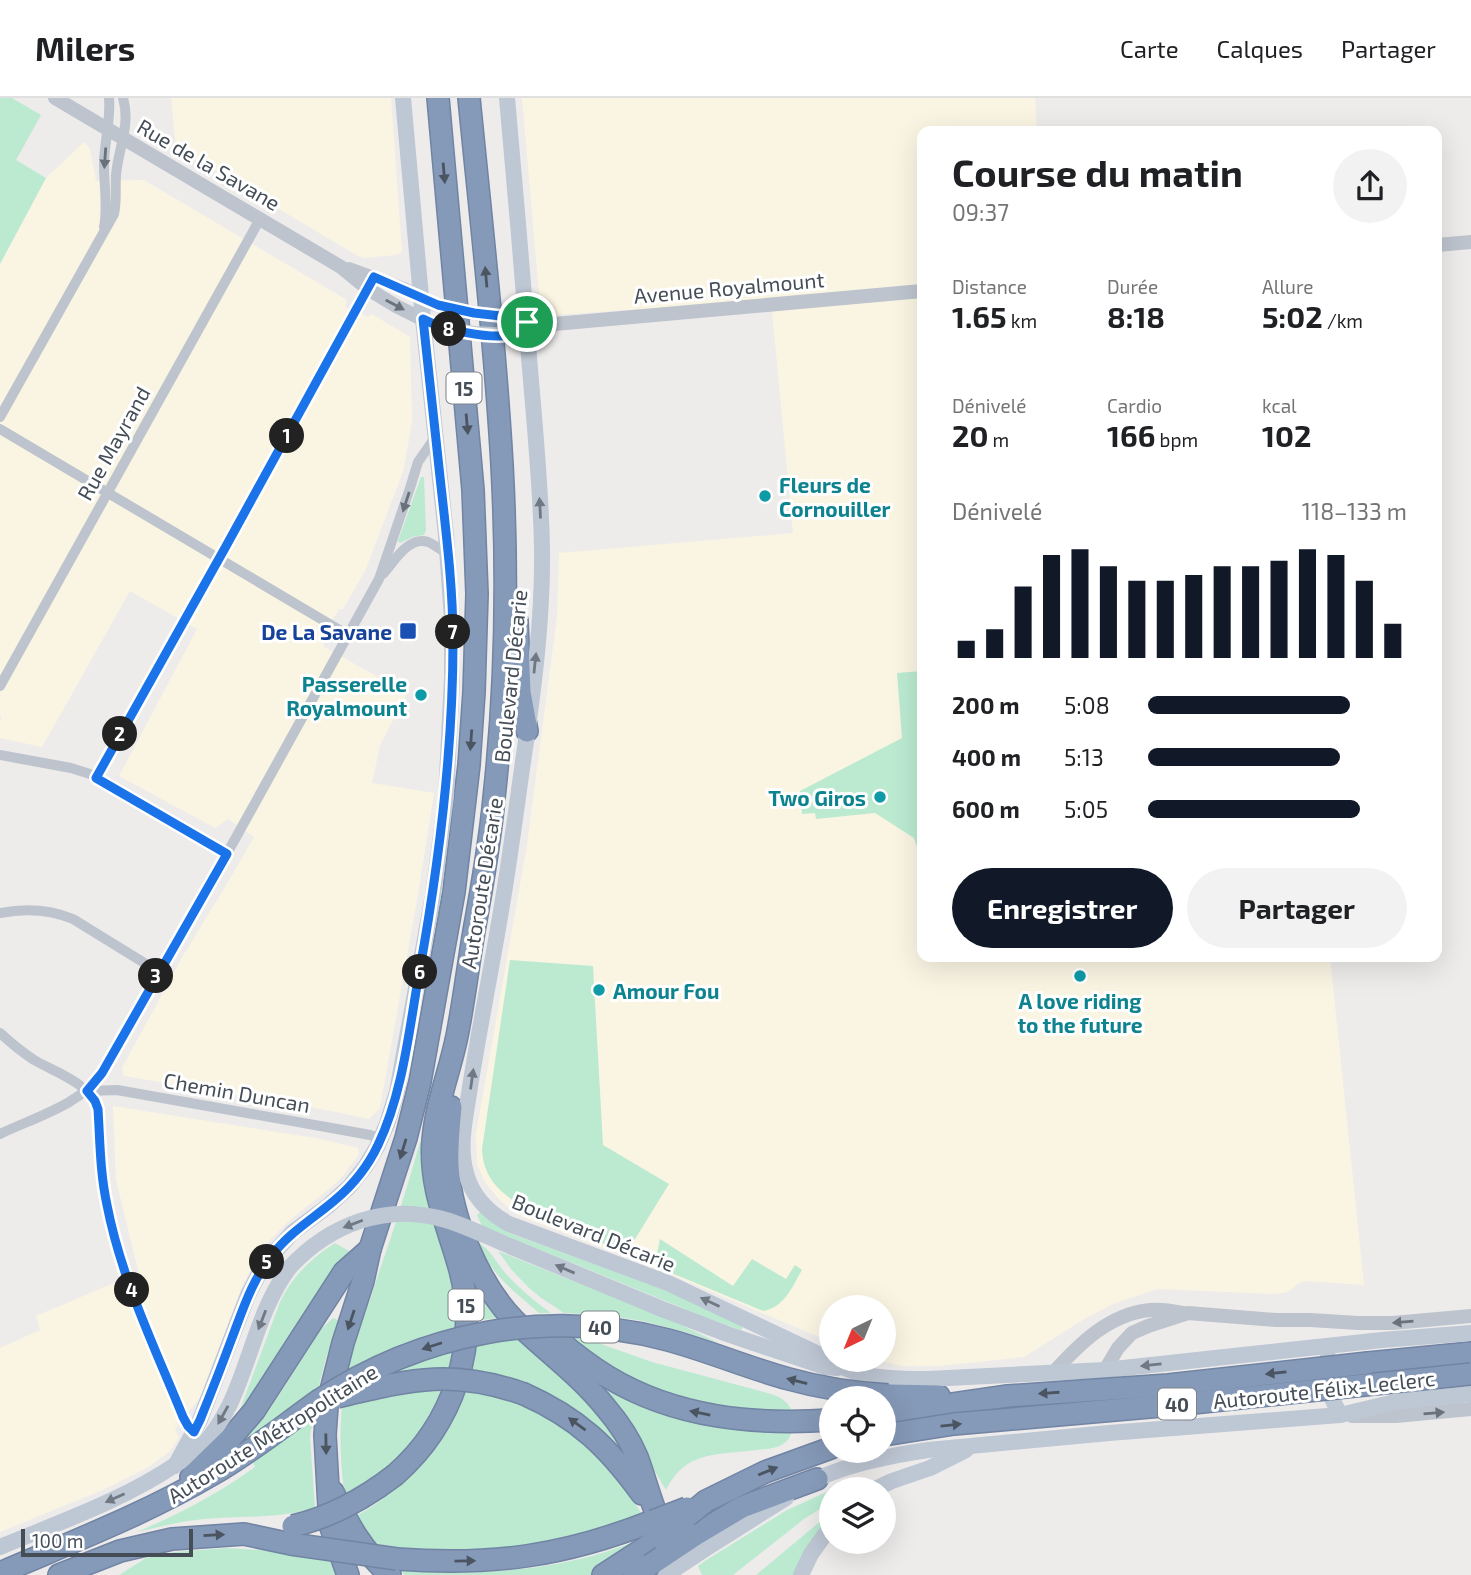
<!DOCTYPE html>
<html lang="fr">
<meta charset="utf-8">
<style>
:root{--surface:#fff;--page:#f2f2f2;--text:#202124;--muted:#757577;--line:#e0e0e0;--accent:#111827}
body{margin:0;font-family:"Exo 2",sans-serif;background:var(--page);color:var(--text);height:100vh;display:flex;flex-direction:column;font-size:26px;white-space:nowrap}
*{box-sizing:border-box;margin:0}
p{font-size:23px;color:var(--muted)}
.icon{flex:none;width:38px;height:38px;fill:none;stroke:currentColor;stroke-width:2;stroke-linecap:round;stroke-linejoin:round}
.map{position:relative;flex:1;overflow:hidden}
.details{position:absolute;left:917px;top:28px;width:525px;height:836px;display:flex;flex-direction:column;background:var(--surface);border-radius:14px;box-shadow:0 7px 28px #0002}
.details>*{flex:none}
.needle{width:46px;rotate:223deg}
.fabs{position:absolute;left:819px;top:1197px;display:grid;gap:14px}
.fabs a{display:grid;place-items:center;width:77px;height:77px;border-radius:50%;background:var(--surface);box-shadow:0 7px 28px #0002;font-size:35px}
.scale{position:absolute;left:21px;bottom:18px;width:172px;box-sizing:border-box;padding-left:7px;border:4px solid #454d57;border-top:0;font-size:19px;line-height:24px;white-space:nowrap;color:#454d57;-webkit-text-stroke:5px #fff;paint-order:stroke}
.pin{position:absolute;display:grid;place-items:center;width:60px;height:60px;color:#fff;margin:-30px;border:4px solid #fff;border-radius:50%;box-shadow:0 2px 7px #0007}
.km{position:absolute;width:35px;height:35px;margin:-18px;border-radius:50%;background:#222;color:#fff;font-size:19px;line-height:35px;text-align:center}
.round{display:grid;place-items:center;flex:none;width:74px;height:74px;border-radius:37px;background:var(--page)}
.head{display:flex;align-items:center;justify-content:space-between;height:119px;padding:0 35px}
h1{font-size:38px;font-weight:700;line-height:52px}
.stats{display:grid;grid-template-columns:repeat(3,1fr);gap:10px;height:119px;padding:7px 35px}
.stats div{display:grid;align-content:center}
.stats b{font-size:30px;font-weight:700}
.stats small{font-size:19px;font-weight:400}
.stats p{font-size:19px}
.chart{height:196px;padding:14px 35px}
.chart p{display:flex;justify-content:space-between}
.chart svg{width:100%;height:126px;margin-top:7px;stroke:var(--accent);stroke-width:6}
.cta{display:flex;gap:14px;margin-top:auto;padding:14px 35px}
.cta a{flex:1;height:80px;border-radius:42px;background:var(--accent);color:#fff;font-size:28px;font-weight:700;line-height:80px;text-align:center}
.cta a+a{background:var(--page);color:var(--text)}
ul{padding:0 35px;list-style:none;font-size:23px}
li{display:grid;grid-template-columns:112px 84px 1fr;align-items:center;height:52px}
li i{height:18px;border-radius:9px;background:var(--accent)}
header{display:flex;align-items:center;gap:42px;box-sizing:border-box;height:98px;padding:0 35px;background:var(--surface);border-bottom:2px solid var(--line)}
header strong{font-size:33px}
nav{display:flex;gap:38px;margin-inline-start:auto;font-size:24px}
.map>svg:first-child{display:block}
.commercial{fill:#faf5e3}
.green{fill:#bbead1}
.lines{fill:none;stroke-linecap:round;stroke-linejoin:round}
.motorway-casing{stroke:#7184a3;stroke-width:24}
.minor{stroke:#bdc4cd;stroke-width:10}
.tertiary{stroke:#bdc4cd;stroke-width:14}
.secondary{stroke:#bec7d4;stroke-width:16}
.motorway{stroke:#8599b8;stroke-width:21}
.motorway-bridge-casing{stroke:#7184a3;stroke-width:24;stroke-linecap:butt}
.tertiary-bridge{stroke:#bdc4cd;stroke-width:14}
.secondary-bridge{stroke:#bec7d4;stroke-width:16}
.motorway-bridge{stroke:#8599b8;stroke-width:21}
.oneway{fill:#69717a}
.oneway2{fill:#4b5561}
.oneway3{fill:#6f7883}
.route-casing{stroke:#fff;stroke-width:14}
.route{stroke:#1a73e8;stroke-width:9}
.culture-dot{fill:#0f9aa8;stroke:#fff;stroke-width:2.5}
.transit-dot{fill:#1a4fb4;stroke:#fff;stroke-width:2.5}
.labels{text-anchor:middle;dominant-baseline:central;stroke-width:6;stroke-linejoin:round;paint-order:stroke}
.shield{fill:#fff;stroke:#7d8289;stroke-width:2}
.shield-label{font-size:19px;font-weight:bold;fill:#454d57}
.street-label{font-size:21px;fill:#454d57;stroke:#fff}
.culture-label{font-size:21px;font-weight:bold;fill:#0d838f;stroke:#fff;text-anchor:start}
.transit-label{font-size:21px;font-weight:bold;fill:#164399;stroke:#fff;text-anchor:end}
</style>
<header>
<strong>Milers</strong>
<nav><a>Carte</a><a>Calques</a><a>Partager</a></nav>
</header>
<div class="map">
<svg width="1471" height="1477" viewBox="0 0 1471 1477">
<rect width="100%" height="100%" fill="#eeebeb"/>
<g class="commercial">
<path d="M 171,0 L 391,0 L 402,154 L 395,157 L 364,160 L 358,158 L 176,50 Z"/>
<path d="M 522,0 L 1035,0 L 1037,33 L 922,33 L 922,859 L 1330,859 L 1364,1187 L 1305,1183 L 1298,1186 L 1288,1194 L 1274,1196 L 1158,1191 L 1113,1206 L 1086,1220 L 1024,1259 L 938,1268 L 901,1268 L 878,1262 L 884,1262 L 884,1209 L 831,1209 L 831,1244 L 658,1171 L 520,1118 L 509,1110 L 497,1099 L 485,1084 L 477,1066 L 476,1036 L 527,747 L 557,519 L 559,455 L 793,435 L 771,202 L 541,218 Z"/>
<path d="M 84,44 L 90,51 L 96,83 L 144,82 L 347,202 L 345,209 L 368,219 L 372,216 L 410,239 L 412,324 L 403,374 L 365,473 L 343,511 L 339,511 L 323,537 L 324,549 L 407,595 L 380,647 L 372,685 L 434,695 L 418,796 L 380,1010 L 369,1021 L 326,1012 L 124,978 L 122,970 L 184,856 L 221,796 L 254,739 L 228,721 L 215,730 L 119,678 L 197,531 L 130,493 L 42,649 L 0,640 L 0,624 L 2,620 L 0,618 L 0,166 L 46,80 Z"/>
<path d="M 113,1008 L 321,1041 L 358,1050 L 359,1056 L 342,1079 L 328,1092 L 292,1120 L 260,1152 L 241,1191 L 201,1298 L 175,1331 L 179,1340 L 169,1354 L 147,1370 L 105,1391 L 0,1434 L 0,1250 L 40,1232 L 36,1218 L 114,1185 L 139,1176 L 116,1082 Z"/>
</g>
<g class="green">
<path d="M 0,0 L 12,0 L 41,17 L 16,62 L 46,80 L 0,166 Z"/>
<path d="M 421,379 L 424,379 L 426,432 L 424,437 L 412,439 L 400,445 L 398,443 Z"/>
<path d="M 922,573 L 922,765 L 914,740 L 875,715 L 816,721 L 815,715 L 802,716 L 800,693 L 902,640 L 897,575 Z"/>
<path d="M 510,862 L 593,868 L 603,1047 L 669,1086 L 632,1146 L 623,1155 L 520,1107 C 498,1093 483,1078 482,1051 Z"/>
<path d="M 420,1044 L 426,1044 L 444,1144 L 461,1229 L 455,1265 L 434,1321 L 395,1365 L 345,1398 C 338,1353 339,1309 349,1265 C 356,1237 368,1210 376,1183 C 392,1137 407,1091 420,1044 Z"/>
<path d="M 481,1114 L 509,1135 L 658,1189 L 743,1228 L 741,1232 L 707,1220 L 482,1128 L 477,1117 Z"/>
<path d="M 660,1141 L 733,1188 L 752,1161 L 786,1181 L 795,1167 L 802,1172 C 792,1189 784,1210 763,1213 L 657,1169 L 656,1161 Z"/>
<path d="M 477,1144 C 490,1150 497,1166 507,1177 C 520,1191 535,1204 551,1215 L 539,1215 C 511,1191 493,1178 477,1144 Z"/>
<path d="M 335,1145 L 349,1153 L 300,1232 L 229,1330 L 241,1309 L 280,1204 C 292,1179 311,1160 335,1145 Z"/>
<path d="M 498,1153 L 673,1223 L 719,1245 L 685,1234 L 643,1223 L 604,1217 L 564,1215 L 540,1199 L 528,1189 L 511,1171 Z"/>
<path d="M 475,1178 L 503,1219 L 475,1223 L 470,1179 Z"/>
<path d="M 333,1220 L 338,1222 L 338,1228 L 326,1260 L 320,1283 L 310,1338 L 315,1410 C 272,1422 238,1417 196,1422 C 176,1424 156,1430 137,1434 C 181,1415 216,1397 255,1369 L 244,1340 L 270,1311 L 321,1231 Z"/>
<path d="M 521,1239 C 561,1276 594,1305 622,1352 L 618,1356 L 502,1279 L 472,1271 L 475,1247 Z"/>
<path d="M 561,1239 L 589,1240 L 601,1246 L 652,1264 L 771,1296 C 783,1300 788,1304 793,1315 L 715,1312 L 620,1278 Z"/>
<path d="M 605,1286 L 792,1333 C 790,1339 788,1343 783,1346 C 776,1351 765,1351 756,1352 C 735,1355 711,1354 691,1364 C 680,1370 672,1380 666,1392 L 635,1340 L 600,1292 Z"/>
<path d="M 465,1292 L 491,1296 L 526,1306 L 550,1317 L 594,1352 L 622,1386 L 642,1416 C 553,1451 462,1464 368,1444 L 352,1420 C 386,1403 420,1373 441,1341 C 451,1326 458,1308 465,1292 Z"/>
<path d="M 831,1392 L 831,1404 L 804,1421 L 733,1477 L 702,1477 L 698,1468 L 708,1461 L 787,1412 Z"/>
<path d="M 822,1422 L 826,1424 L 793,1477 L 756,1477 Z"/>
<path d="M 648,1440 L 590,1477 L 405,1477 L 399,1472 C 468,1477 525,1475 592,1458 C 611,1453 629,1445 648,1440 Z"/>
<path d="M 227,1450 L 276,1453 L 332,1462 L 338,1477 L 119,1477 L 146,1460 L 174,1454 Z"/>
</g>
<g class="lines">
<defs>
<g id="motorway">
<path d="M 517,523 L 520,594 L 527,633"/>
<path d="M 451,1009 C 449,1029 447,1048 448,1068 C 451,1119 478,1185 514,1222 C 544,1252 579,1276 606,1310 C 618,1324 630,1342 637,1359 C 644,1378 649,1397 656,1415"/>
<path d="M 557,1241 C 573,1255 590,1268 608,1279 C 676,1320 754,1327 831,1322"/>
<path d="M 1368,1265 L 1471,1255"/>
<path d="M 524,1296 C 578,1320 608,1349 642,1396"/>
<path d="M 888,1297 L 939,1298"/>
<path d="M 884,1316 L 1008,1298"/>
<path d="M 395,1377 C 453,1326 480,1248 460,1172 C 448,1128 429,1089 433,1042 C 436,1006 450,973 457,938 C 464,903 468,868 474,833 C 482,789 490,745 494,700 C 506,590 508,478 502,367 C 495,245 481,122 469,0"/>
<path d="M 191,1379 L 230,1341 L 254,1313 L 344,1174 L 370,1151"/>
<path d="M 333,1394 C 349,1428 362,1452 390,1477"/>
<path d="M 706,1403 L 765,1374 L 831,1350"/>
<path d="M 695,1437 L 742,1409 L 817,1381"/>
<path d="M 397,1461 C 493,1468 564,1458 653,1423"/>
<path d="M 0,1475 C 72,1444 145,1416 213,1376 C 250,1355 283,1328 318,1303"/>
<path d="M 59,1477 L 120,1453 L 172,1441 L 244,1436 L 291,1446"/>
<path d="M 348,1477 L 330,1427 L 325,1337 L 327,1308 L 343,1245 L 363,1183 L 370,1151 L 406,1040 L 420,984 L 454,794 L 469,667 L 474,594 L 477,496 L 473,392 L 438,0"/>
<path d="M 603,1477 L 660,1440"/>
<path d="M 634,1477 L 650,1467"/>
</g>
</defs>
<use href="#motorway" class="motorway-casing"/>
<g class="minor">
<path d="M 104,129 C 108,108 104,89 104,67 C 104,45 111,23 109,0"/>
<path d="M 0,319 L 114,116 C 117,103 115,90 116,77 C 118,51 131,27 123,0"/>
<path d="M 0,331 L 348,537"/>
<path d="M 383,476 C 393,465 409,437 428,444 C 435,447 441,452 448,456"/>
<path d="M 0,588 L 260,121"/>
<path d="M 0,657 L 71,670 L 90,676 L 227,756"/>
<path d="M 96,680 L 371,185"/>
<path d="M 0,815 C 26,810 49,811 73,821 L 159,874"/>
<path d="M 0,935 C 11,945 22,954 34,962 C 57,975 88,984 98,1011 C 100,1043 100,1076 107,1107 C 121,1181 155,1250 183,1319 L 188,1328 L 194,1334"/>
<path d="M 87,993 L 117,992 L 326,1029 L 370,1037 L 381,1041"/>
<path d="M 0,1036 C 33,1020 82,1006 102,975 L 234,743 L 379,481 L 410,390 L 418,364 L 436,338"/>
</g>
<g class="tertiary">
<path d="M 55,0 L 341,169 L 368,191 L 396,208 L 430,225"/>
<path d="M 1437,147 L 1471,144"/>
<path d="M 349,171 L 404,191 L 428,203"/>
<path d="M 517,235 L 543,227 L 922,193"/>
<path d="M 1105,1272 L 1118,1250 L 1132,1235 L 1148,1228 L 1188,1215 L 1276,1222 L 1310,1222 L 1358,1225 L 1393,1225 L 1471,1218"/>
<path d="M 1053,1275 C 1079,1246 1109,1216 1150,1212 C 1161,1211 1173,1213 1183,1215"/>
<path d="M 1352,1318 L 1396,1318 L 1471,1311"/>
</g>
<g class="secondary">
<path d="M 507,0 C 515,90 523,181 530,271 C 535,331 541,390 542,450 C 543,519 534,589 524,657 C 517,705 511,753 503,801 C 493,863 480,926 470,989 C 466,1017 458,1047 466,1075 C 472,1098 489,1115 509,1126 L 668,1185 L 831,1262"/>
<path d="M 512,1149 L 662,1211 L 727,1236 L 825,1269 L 838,1270"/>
<path d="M 1328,1259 C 1318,1278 1332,1300 1340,1317"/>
<path d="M 832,1262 C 836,1265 841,1268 847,1271 C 869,1281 903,1281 928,1281 L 1105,1272 L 1382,1242 L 1471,1235"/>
<path d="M 175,1368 L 200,1322 L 248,1197 L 262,1170 L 271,1158 L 293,1134 L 328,1108 L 349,1089 L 365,1069 L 377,1049 L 387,1026 L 397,994 L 433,797 L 446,699 L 452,580 L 452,521 L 446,437 L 423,221 L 403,0"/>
<path d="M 808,1386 C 839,1368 892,1357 928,1352 L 1109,1335 L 1340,1317 L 1395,1304 L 1471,1296"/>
<path d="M 875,1391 L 892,1383 L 930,1370 L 966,1352"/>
<path d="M 0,1449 C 60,1424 124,1402 178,1365 C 185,1361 193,1356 200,1350 C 212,1338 222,1322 230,1306 C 251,1261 259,1211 289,1170"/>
<path d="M 702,1453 L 786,1400"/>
<path d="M 801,1477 L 811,1456 L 831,1428"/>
</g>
<use href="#motorway" class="motorway"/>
<defs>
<g id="motorway-bridge">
<path d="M 1008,1298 L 1168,1287 L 1368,1265"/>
<path d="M 337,1299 C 409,1282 451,1270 524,1296"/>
<path d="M 318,1303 C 421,1235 547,1209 668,1242 C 709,1253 748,1270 789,1281 C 821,1290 855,1295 888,1297"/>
<path d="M 884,1337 L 954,1326 L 1184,1306 L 1471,1276"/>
<path d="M 653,1423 L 687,1410"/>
<path d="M 293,1428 C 331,1419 364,1401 395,1377"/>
<path d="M 660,1440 L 706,1403"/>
<path d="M 291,1446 L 397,1461"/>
<path d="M 650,1467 L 695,1437"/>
</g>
</defs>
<use href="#motorway-bridge" class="motorway-bridge-casing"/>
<g class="tertiary-bridge">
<path d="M 433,206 L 474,215 L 510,219"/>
<path d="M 435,227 L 474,235 L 514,237"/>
</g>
<g class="secondary-bridge">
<path d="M 289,1170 C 330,1126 387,1104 446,1122 C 469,1129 490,1140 512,1149"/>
<path d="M 666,1477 L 702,1453"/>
</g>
<use href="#motorway-bridge" class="motorway-bridge"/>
</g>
<defs><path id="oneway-solid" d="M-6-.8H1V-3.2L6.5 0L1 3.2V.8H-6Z" transform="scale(1.75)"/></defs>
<g class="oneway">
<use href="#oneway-solid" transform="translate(105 60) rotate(94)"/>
<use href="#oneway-solid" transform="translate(395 207) rotate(28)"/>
<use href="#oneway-solid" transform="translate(406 404) rotate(108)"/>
<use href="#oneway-solid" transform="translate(1403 1224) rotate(175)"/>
<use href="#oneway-solid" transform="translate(1434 1315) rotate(-5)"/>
</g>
<g class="oneway2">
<use href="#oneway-solid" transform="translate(444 75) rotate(85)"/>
<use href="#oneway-solid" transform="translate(486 179) rotate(-95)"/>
<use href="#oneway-solid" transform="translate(467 326) rotate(85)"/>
<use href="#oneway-solid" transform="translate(471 642) rotate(94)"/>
<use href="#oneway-solid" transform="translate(403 1051) rotate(107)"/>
<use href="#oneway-solid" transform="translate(351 1222) rotate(108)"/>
<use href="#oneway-solid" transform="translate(432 1248) rotate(162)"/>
<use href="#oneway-solid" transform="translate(1276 1275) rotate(174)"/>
<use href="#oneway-solid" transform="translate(797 1283) rotate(-166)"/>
<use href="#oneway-solid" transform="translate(1049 1295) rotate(176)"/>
<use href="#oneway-solid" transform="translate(700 1315) rotate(-168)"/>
<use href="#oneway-solid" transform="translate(577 1326) rotate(-144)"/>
<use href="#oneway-solid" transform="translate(951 1327) rotate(-6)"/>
<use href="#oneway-solid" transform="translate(326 1346) rotate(89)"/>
<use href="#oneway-solid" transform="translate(768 1373) rotate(-22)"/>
<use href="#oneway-solid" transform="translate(214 1437) rotate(-3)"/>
<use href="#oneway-solid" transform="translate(465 1463) rotate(-1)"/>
</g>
<g class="oneway3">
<use href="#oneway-solid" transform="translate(540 410) rotate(-93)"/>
<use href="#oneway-solid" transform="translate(535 565) rotate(-84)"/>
<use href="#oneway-solid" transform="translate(472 981) rotate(-82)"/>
<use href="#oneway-solid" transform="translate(353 1126) rotate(159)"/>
<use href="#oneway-solid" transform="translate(565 1171) rotate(-157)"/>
<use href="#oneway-solid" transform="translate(710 1204) rotate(-155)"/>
<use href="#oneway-solid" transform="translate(262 1222) rotate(111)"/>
<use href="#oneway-solid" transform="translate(1151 1267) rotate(174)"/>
<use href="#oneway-solid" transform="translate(223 1317) rotate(119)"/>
<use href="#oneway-solid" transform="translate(115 1400) rotate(156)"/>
</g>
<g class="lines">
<defs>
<path id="route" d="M 374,179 L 438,207 L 474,215 L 510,219 L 527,224 L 527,232 C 522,234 517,236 511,237 C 489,241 443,232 423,221 C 429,274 434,327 440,379 C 446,434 453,488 453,543 C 453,655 439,766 419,876 C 409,932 403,995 378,1047 C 368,1068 353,1087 335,1102 C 314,1120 290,1134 273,1156 C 253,1180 243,1211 232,1240 C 222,1267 211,1295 200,1322 L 194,1334 L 188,1328 L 183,1319 C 155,1250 121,1180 107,1107 C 100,1075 100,1043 98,1011 L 95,1003 L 87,993 L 102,975 L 227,756 L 96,680 L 225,450 Z"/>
</defs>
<use href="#route" class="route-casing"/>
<use href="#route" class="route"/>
</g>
<g class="culture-dot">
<circle cx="765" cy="398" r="7"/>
<circle cx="421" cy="597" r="7"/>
<circle cx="880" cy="699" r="7"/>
<circle cx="1080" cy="878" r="7"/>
<circle cx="599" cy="892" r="7"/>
</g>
<rect class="transit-dot" x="399" y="524" width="18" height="18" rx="3.5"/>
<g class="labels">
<g class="shield">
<rect x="446.5" y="274.5" width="35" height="31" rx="5"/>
<rect x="448.5" y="1191.5" width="35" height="31" rx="5"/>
<rect x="581" y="1213.5" width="38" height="31" rx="5"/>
<rect x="1158" y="1290.5" width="38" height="31" rx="5"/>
</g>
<g class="shield-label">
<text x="464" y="290">15</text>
<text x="466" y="1207">15</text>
<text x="600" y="1229">40</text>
<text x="1177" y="1306">40</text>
</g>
<g class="street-label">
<text transform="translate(209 66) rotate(30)">Rue de la Savane</text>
<text transform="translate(729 189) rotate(-5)">Avenue Royalmount</text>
<text transform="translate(113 345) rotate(-61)">Rue Mayrand</text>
<text transform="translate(510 578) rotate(-84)">Boulevard Décarie</text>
<text transform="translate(481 785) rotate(-81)">Autoroute Décarie</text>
<text transform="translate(237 994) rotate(10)">Chemin Duncan</text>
<text transform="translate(594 1134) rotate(22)">Boulevard Décarie</text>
<text transform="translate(1324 1291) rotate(-6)">Autoroute Félix-Leclerc</text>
<text transform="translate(272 1335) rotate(-32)">Autoroute Métropolitaine</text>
</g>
<g class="culture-label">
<text x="779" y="386">Fleurs de<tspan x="779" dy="24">Cornouiller</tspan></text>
<text x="407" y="585" text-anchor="end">Passerelle<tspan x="407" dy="24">Royalmount</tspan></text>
<text x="866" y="699" text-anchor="end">Two Giros</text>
<text x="613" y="892">Amour Fou</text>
<text x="1080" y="902" text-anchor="middle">A love riding<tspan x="1080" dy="24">to the future</tspan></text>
</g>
<g class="transit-label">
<text x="392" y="533">De La Savane</text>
</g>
</g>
</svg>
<div class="fabs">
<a><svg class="needle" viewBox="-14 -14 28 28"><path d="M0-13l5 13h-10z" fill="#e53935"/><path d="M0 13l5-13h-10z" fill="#757577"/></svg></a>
<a><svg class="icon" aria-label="locate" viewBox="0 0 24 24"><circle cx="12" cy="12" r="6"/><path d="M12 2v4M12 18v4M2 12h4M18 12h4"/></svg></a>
<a><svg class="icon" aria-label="layers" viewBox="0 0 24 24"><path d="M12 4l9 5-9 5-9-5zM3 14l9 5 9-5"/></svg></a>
</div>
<div class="scale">100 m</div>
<div class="pin" style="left:527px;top:224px;background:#1e9e55"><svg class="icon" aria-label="arrive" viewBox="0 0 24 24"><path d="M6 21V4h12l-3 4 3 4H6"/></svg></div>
<b class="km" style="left:287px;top:338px">1</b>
<b class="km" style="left:120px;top:636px">2</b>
<b class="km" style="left:156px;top:878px">3</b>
<b class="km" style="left:132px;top:1192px">4</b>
<b class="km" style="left:267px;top:1164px">5</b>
<b class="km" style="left:420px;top:874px">6</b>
<b class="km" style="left:453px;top:534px">7</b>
<b class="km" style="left:449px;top:231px">8</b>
<section class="details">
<div class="head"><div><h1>Course du matin</h1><p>09:37</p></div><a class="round"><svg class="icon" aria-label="share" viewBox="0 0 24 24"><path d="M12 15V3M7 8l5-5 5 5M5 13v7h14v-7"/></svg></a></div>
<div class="stats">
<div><p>Distance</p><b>1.65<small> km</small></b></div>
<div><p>Durée</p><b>8:18</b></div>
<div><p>Allure</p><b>5:02<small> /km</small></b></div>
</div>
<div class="stats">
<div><p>Dénivelé</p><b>20<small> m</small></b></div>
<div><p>Cardio</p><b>166<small> bpm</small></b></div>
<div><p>kcal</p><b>102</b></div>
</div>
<div class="chart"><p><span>Dénivelé</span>118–133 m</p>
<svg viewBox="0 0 160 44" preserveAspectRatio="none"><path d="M5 44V38M15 44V34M25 44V19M35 44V8M45 44V6M55 44V12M65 44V17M75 44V17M85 44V15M95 44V12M105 44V12M115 44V10M125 44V6M135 44V8M145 44V17M155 44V32"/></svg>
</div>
<ul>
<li><b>200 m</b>5:08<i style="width:78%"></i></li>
<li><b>400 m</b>5:13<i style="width:74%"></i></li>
<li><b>600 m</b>5:05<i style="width:82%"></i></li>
</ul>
<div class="cta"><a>Enregistrer</a><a>Partager</a></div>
</section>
</div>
